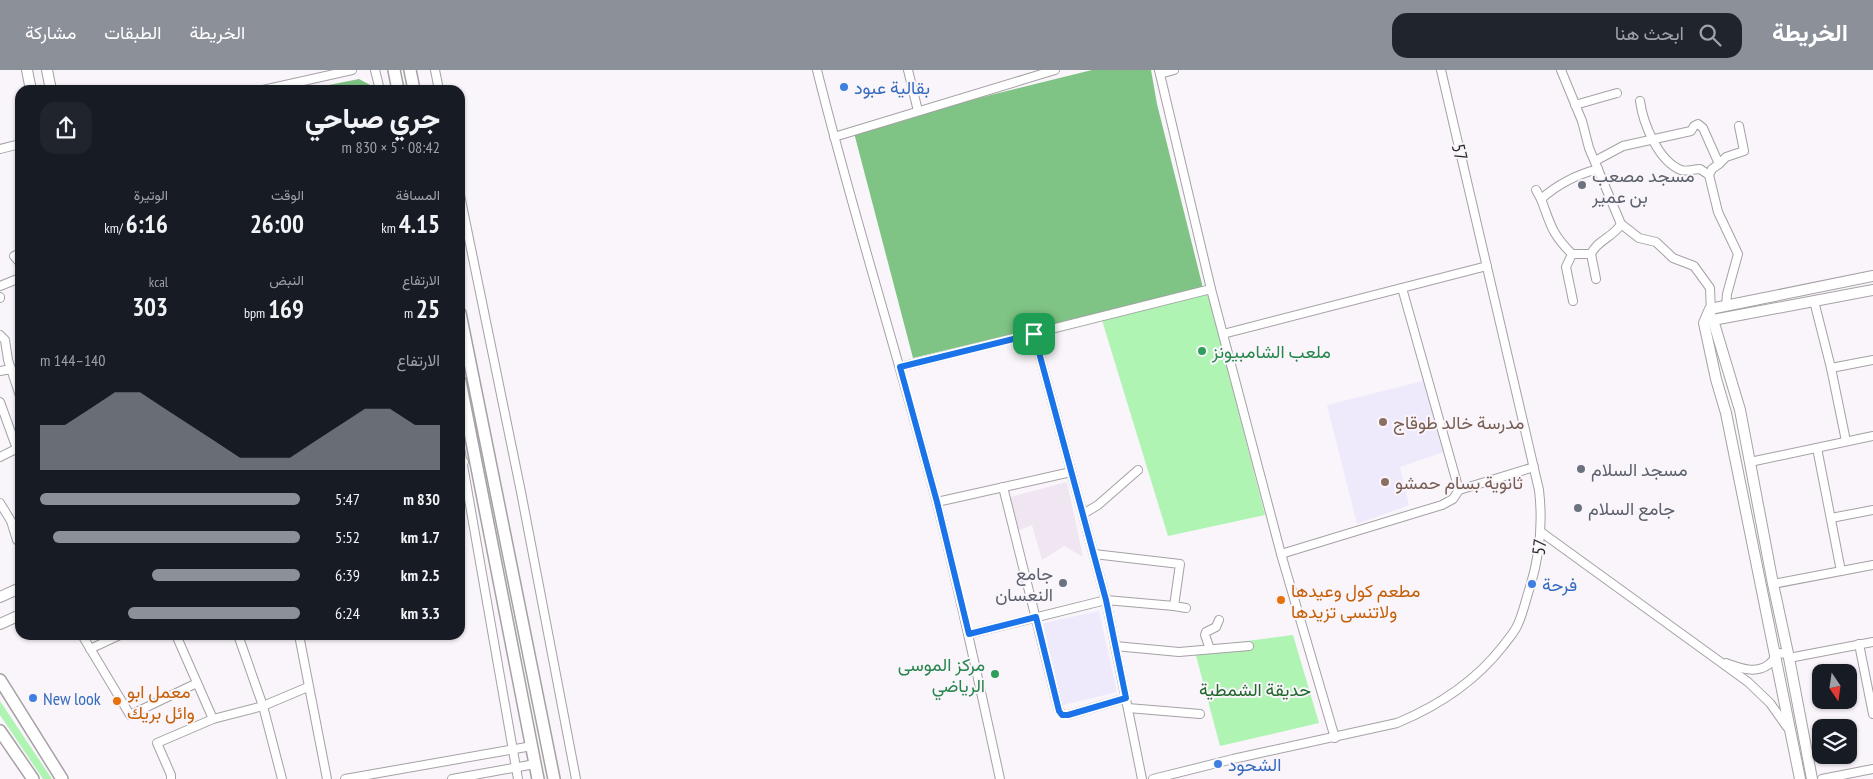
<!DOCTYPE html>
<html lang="ar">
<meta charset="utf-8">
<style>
:root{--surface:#171b24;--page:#20242c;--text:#f1f3f6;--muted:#9ea1a6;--accent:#8c9099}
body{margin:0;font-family:"PT Sans Narrow",Vazirmatn,sans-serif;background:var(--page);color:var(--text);direction:rtl;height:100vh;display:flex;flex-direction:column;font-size:19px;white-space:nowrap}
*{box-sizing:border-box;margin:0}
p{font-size:16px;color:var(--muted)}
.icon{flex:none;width:28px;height:28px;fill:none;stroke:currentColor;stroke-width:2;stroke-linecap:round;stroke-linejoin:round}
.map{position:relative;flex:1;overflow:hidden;direction:ltr}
.side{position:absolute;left:15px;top:15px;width:450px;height:555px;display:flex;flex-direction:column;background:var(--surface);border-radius:15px;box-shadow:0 1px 4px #0004;direction:rtl}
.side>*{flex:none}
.needle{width:32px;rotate:167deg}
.fabs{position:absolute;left:1812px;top:594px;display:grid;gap:10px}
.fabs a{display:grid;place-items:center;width:45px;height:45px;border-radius:10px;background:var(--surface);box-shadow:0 1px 4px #0004;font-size:25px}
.pin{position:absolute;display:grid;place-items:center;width:42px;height:42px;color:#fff;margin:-21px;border-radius:10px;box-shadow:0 2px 8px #0006}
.round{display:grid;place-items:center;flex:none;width:52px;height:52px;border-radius:15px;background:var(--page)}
.overview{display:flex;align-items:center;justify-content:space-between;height:85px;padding:0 25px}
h1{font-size:28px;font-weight:800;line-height:38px}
.figures{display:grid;grid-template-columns:repeat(3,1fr);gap:8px;height:85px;padding:5px 25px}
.figures div{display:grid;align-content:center}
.figures b{font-size:25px;font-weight:800}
.figures small{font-size:14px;font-weight:400}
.figures p{font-size:14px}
.chart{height:140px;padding:10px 25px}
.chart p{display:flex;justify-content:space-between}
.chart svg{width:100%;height:90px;margin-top:5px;fill:var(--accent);opacity:.7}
ul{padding:0 25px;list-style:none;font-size:16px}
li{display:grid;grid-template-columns:80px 60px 1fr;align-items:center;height:38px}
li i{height:12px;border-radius:6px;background:var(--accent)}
header{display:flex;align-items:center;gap:30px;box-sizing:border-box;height:70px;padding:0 25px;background:var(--accent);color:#fff}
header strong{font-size:24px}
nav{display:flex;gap:28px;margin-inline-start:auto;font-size:18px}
.search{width:350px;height:45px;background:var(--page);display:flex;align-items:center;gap:12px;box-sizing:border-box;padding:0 18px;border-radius:15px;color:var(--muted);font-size:19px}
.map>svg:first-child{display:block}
.built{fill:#f0e6f1}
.education{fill:#eeeafc}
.green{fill:#aff4b3}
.forest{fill:#7fc484}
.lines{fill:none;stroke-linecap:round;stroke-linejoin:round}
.street-casing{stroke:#a5a1a5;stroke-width:10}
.secondary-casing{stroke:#a5a1a5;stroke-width:12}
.primary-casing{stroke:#a5a1a5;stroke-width:14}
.street{stroke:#fff;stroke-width:8}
.secondary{stroke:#fff;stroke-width:10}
.primary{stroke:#fff;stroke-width:11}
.route-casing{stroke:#fff;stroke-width:10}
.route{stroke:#1a73e8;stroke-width:6}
.shop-dot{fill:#3f7fe0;stroke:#f9f5fa;stroke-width:2}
.worship-dot{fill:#6b7280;stroke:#f9f5fa;stroke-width:2}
.leisure-dot{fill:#2e9e5b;stroke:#f9f5fa;stroke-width:2}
.education-dot{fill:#8d6e63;stroke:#f9f5fa;stroke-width:2}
.food-dot{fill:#e8710a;stroke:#f9f5fa;stroke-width:2}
.labels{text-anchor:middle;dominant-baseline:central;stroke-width:4;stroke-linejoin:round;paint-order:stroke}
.shop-label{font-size:18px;fill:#366cbe;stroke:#f9f5fa;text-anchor:start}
.street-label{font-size:18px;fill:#272627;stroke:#f9f5fa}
.worship-label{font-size:18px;fill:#5b616d;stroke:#f9f5fa;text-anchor:start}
.leisure-label{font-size:18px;fill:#27864d;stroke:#f9f5fa;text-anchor:start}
.education-label{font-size:18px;fill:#785e54;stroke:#f9f5fa;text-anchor:start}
.food-label{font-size:18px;fill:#c56008;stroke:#f9f5fa;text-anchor:start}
.park-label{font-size:18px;fill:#22682d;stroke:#f9f5fa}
</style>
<header>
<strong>الخريطة</strong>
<div class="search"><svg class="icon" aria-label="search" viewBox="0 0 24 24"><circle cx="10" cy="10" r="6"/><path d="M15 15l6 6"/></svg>ابحث هنا</div>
<nav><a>الخريطة</a><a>الطبقات</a><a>مشاركة</a></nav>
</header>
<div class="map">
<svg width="1873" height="709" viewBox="0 0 1873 709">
<rect width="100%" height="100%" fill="#f9f5fa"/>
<path class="built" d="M 1067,412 L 1083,487 L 1064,476 L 1042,490 L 1032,455 L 1017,461 L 1010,427 Z"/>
<g class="education">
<path d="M 1423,311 L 1444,382 L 1400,397 L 1409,435 L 1357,454 L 1327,335 Z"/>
<path d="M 1099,541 L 1117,622 L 1055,637 L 1040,554 Z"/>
</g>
<g class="green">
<path d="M 1208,224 L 1265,445 L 1168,466 L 1101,247 Z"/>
<path d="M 1293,565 L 1319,653 L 1220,676 L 1194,578 Z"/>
<path d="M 0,631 L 52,709 L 43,709 L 0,645 Z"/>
</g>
<g class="forest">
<path d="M 1092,0 L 1151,0 L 1157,34 L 1203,218 L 913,288 L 853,59 Z"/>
<path d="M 359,9 L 372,16 L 372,20 L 304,20 Z"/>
</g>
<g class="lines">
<defs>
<g id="street">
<path d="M 375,0 L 380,20"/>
<path d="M 435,0 L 439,20"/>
<path d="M 817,0 C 853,145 899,288 937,433 C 960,524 980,617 1000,709"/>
<path d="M 908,0 L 918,41"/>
<path d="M 1159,0 L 1211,219 L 1281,484 L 1335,668"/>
<path d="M 1561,0 L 1582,51 L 1589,78 L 1621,154 L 1639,168 L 1656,172 L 1673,188 L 1694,196 L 1710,218 L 1711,243"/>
<path d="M 1160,4 L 1174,0"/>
<path d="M 263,20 L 352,0"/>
<path d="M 1640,31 C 1643,53 1658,91 1681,100 C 1686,102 1694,99 1700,99 L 1709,105 L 1718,142 L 1738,184 L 1727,224 L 1726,236"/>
<path d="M 1575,35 L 1617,23"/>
<path d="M 834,67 L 1055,0"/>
<path d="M 0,79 L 20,74"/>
<path d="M 1595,91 L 1623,76 L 1691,61 L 1694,56 L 1698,54 L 1703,58 L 1719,94 L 1712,99 L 1709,105"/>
<path d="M 1719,94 L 1726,87 L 1744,81 L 1739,56"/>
<path d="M 1536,120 L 1541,129"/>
<path d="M 460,125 L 521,422 L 576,709"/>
<path d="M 20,183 L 14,186 L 20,193"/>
<path d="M 1572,184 L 1566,197 L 1573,231"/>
<path d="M 1591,184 C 1597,170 1614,167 1621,154"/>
<path d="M 1596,209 L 1591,184 L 1572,184 C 1551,163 1551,155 1541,129 C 1558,114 1575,105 1598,99"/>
<path d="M 0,216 L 20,208"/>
<path d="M 0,227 L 0,228"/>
<path d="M 1814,231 L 1831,298 L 1846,371"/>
<path d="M 1034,264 L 1106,530 L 1142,709"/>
<path d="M 1223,264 L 1487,196"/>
<path d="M 0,265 L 5,270 L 8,290 L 20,326"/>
<path d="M 900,297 L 1211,219"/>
<path d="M 1831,298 L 1873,290"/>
<path d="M 0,301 L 11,299"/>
<path d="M 0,332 L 17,379"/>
<path d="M 460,378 L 518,709"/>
<path d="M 1817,378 L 1841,501"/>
<path d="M 0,387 L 20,377"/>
<path d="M 1750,392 L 1873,366"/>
<path d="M 1003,417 L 1059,641 L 1063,645 L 1068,645 L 1126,628"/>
<path d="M 1459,420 L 1534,397"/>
<path d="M 937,432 L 1071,402"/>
<path d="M 0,433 L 11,451 L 17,470 L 20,473"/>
<path d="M 1083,444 L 1098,435 L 1138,400"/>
<path d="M 1831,448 L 1873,440"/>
<path d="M 1541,462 L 1748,612 L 1770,633 L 1787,657"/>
<path d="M 1094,484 L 1180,494 L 1174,536 L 1186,538"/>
<path d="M 1281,484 L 1442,435 L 1453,429 L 1459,420 L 1402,218"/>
<path d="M 1773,514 L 1873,495"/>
<path d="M 969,564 L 1106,530 L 1174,536"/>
<path d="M 82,565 L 130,645 L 197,613"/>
<path d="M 176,565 L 213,649"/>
<path d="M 238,565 L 263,636 L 282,709"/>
<path d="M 299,565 L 327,709"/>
<path d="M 1859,574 L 1873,644"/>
<path d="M 1115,576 L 1179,582 L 1249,576"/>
<path d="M 90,579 L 120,565"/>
<path d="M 1210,579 L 1205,565 L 1206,562 L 1216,557 L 1219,550"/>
<path d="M 1726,593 C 1740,598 1755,604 1768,595 C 1773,592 1775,587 1779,583 L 1786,584 L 1789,588 L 1873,572"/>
<path d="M 1128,638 L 1200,644"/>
<path d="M 171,709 L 171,705 L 157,673 L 213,649 L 263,636 L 308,617"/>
<path d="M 345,709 L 532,676"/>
<path d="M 452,709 L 535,694"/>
<path d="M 1153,709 L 1233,689 L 1397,653 C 1438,636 1475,612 1503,576 C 1508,569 1515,562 1518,554 C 1523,543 1526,529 1530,517 C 1540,485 1543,454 1539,420 L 1441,0"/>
<path d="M 1822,709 L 1873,699"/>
</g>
<g id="secondary">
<path d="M 27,0 L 31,20"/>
<path d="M 47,0 L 51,20"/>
<path d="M 460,392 L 463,392"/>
<path d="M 0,527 L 20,518"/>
<path d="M 0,554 L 20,545"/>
<path d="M 1800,709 L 1726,343 L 1716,309 L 1704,253 L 1710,239 L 1873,206"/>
<path d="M 1812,709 L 1789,588 L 1773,514 L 1740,340 L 1713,250 L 1873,220"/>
</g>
<g id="primary">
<path d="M 394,0 L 398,20"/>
<path d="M 410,0 L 414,20"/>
<path d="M 460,243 L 554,709"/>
<path d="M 460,311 L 538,709"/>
<path d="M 0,610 L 62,709"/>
<path d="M 0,661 L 33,709"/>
</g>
</defs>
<use href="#street" class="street-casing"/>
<use href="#secondary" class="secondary-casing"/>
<use href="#primary" class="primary-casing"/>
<use href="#street" class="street"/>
<use href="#secondary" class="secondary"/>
<use href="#primary" class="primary"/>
</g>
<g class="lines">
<defs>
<path id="route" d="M 1034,264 L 1106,530 L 1126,628 L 1068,645 L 1062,645 L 1059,641 L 1036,547 L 969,564 L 937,432 L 900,297 Z"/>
</defs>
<use href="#route" class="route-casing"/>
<use href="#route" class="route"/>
</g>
<g class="shop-dot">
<circle cx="844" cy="17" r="5"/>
<circle cx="1532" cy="514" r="5"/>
<circle cx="33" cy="628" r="5"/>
<circle cx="1218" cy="694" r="5"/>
</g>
<g class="worship-dot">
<circle cx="1582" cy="115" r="5"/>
<circle cx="1581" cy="399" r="5"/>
<circle cx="1578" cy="438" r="5"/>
<circle cx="1063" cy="513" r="5"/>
</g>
<g class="leisure-dot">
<circle cx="1202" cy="281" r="5"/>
<circle cx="995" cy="604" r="5"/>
</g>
<g class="education-dot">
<circle cx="1383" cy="352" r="5"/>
<circle cx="1385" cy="412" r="5"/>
</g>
<g class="food-dot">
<circle cx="1281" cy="530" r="5"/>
<circle cx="117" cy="631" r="5"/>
</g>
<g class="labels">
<g class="shop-label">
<text x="854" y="17">بقالية عبود</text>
<text x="1542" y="514">فرحة</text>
<text x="43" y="628">New look</text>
<text x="1228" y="694">الشحود</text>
</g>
<g class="street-label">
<text transform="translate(1460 82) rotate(77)">57</text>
<text transform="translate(1539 477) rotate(-83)">57</text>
</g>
<g class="worship-label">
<text x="1592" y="105">مسجد مصعب<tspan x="1592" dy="21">بن عمير</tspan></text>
<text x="1591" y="399">مسجد السلام</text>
<text x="1588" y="438">جامع السلام</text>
<text x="1053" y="503" text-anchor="end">جامع<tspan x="1053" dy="21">النعسان</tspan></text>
</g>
<g class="leisure-label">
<text x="1212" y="281">ملعب الشامبيونز</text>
<text x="985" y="594" text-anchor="end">مركز الموسى<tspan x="985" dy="21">الرياضي</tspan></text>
</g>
<g class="education-label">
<text x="1393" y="352">مدرسة خالد طوقاج</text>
<text x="1395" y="412">ثانوية بسام حمشو</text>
</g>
<g class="food-label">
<text x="1291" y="520">مطعم كول وعيدها<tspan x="1291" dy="21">ولاتنسى تزيدها</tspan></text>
<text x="127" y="621">معمل ابو<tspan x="127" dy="21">وائل بريك</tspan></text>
</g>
<g class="park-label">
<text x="1255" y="619">حديقة الشمطية</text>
</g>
</g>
</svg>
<div class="fabs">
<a><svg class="needle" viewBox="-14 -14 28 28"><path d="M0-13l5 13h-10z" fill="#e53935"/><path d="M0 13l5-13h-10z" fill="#9ea1a6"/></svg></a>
<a><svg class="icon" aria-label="layers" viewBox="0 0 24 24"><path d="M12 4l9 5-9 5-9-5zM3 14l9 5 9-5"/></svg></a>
</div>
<div class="pin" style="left:1034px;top:264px;background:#1e9e55"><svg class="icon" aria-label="arrive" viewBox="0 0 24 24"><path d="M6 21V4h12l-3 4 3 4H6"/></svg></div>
<section class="side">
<div class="overview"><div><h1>جري صباحي</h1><p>08:42 · 5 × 830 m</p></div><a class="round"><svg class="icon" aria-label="share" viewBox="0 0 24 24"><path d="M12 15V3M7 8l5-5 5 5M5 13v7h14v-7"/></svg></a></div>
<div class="figures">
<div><p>المسافة</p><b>4.15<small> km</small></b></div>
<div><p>الوقت</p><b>26:00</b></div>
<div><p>الوتيرة</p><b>6:16<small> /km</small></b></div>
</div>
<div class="figures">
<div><p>الارتفاع</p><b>25<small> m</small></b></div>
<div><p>النبض</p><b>169<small> bpm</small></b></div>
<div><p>kcal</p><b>303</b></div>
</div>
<div class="chart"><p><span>الارتفاع</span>140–144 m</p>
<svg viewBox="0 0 160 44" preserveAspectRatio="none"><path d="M0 44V22L10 22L20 14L30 6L40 6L50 14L60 22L70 30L80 38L90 38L100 38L110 30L120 22L130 14L140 14L150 22L160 22V44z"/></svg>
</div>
<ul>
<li><b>830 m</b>5:47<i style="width:100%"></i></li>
<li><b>1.7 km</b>5:52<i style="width:95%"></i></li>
<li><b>2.5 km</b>6:39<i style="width:57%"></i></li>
<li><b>3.3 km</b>6:24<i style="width:66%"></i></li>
</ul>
</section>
</div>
